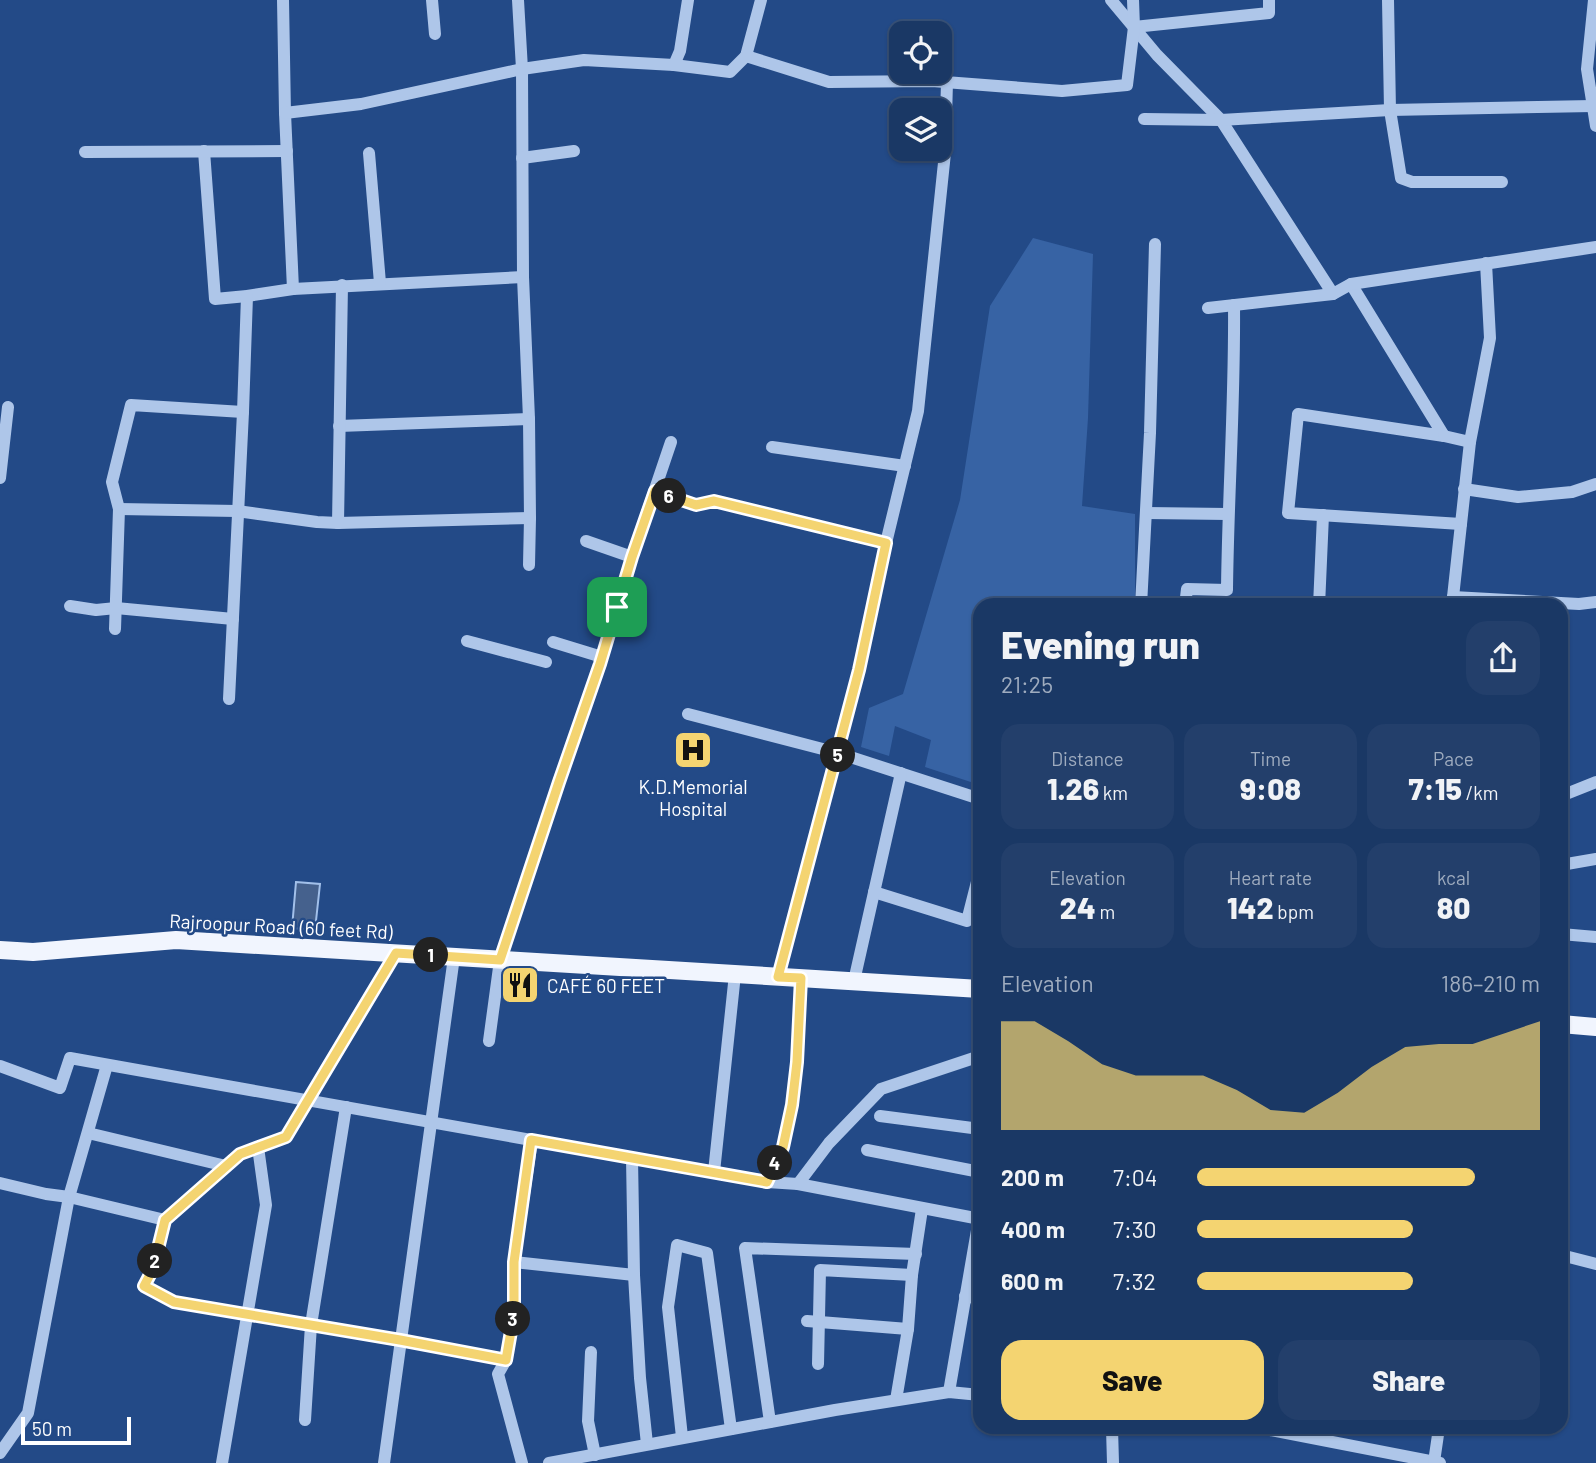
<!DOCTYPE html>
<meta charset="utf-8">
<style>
:root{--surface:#1a3865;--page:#233f6b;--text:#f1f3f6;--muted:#9facbf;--line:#385279;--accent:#f4d471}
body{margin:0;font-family:Barlow,sans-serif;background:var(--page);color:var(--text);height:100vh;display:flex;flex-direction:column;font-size:26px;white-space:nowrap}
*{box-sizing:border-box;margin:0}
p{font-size:23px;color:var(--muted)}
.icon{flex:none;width:38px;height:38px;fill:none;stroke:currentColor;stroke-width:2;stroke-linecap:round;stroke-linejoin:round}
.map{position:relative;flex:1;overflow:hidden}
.panel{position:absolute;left:973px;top:598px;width:595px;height:836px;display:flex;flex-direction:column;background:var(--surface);border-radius:21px;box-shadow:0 2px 5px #0004,0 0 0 2px var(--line)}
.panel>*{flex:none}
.fabs{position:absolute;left:889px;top:21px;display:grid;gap:14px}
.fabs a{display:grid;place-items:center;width:63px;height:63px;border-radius:14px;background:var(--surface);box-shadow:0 2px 5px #0004,0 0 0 2px var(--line);font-size:35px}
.scale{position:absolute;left:21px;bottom:18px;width:110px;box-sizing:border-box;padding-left:7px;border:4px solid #fff;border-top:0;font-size:19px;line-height:24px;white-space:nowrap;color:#fff;-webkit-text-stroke:5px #234a87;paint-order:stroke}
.pin{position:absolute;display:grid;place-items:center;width:60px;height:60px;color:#fff;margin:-30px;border-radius:14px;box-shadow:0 4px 10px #0006}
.km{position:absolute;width:35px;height:35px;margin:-18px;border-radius:50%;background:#222;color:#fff;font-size:19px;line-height:35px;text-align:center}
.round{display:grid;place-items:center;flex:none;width:74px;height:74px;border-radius:21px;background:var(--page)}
.headline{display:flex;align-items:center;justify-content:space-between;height:119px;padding:0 28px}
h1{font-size:38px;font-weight:800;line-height:52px}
.stats{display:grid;grid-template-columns:repeat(3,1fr);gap:10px;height:119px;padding:7px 28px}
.stats div{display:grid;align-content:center;border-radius:18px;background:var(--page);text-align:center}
.stats b{font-size:30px;font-weight:800}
.stats small{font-size:19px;font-weight:400}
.stats p{font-size:19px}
.chart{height:196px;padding:14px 28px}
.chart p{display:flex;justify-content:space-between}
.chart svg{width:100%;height:126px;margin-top:7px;fill:var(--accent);opacity:.7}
.cta{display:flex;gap:14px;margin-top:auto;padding:14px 28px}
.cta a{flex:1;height:80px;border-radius:21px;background:var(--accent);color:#111;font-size:28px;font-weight:800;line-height:80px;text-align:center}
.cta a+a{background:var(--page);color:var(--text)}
ul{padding:0 28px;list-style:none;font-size:23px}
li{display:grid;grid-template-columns:112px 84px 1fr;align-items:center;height:52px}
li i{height:18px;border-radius:9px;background:var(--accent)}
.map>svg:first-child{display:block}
.green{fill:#3763a4}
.water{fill:#45618d;stroke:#a2c0ea;stroke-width:2}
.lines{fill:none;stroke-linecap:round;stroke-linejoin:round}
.minor{stroke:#aec6e9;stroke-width:12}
.major{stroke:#f1f5fe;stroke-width:18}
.route-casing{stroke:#fff;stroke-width:14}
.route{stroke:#f4d471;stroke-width:9}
.labels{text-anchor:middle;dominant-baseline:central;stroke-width:5;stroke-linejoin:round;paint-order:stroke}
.poi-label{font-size:19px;fill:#fff;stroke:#234a87}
.street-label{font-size:19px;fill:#fff;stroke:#234a87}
</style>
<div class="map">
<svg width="1596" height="1463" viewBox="0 0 1596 1463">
<rect width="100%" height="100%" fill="#234a87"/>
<path class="green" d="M 1033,238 L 1093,254 L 1088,418 L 1082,506 L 1135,514 L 1135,605 L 980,606 L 980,785 L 925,767 L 931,740 L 895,726 L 889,756 L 861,747 L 869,708 L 903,694 L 960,500 L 990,306 Z"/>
<path class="water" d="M 296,882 L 320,884 L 315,930 L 292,928 Z"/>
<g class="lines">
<g class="minor">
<path d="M 283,0 L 285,113 L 293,289"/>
<path d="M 432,0 L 435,34"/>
<path d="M 518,0 L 522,69 L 523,277 L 529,419 L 530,518 L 529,565"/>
<path d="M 1111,0 L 1157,55 L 1221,120 L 1333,294"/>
<path d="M 1388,0 L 1390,110 L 1401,178 L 1412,182 L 1502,182"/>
<path d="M 1594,0 L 1587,69 L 1596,126"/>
<path d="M 1134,27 L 1269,13 L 1269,0"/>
<path d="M 746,56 L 829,82 L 932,81 L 1062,91 L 1127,85 L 1134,27 L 1133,0"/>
<path d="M 674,65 L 680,51 L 688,0"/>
<path d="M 285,113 L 361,104 L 522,69 L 584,60 L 674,65 L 730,72 L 746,56 L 761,0"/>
<path d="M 1144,119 L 1221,120 L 1390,110 L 1593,106"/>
<path d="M 204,151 L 215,299 L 247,296 L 293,289 L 523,277"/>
<path d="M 85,152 L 287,151"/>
<path d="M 369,153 L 380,283"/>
<path d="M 522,158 L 574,151"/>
<path d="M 1351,284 L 1444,436 L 1298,414 L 1288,513 L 1461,524 L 1470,442"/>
<path d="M 1208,308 L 1333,294 L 1351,284 L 1596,247"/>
<path d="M 339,426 L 529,419"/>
<path d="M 1444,436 L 1470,442 L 1490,338 L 1486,263"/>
<path d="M 772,447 L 905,466"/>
<path d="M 0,478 L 8,407"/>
<path d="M 1464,489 L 1518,497 L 1572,492 L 1596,484"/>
<path d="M 655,491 L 696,505 L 714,501 L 886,543"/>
<path d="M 119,509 L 237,511 L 317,522 L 338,523 L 530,518"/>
<path d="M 1146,513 L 1228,514"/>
<path d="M 338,523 L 342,285"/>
<path d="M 586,541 L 632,557"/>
<path d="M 1453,597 L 1461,524"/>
<path d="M 70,606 L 96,610 L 116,608 L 233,619"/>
<path d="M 1141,606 L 1150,433 L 1155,244"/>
<path d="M 1185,606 L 1187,589 L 1227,590 C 1228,495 1235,400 1234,305"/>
<path d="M 1319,606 L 1323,515"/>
<path d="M 1452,606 L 1453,597 L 1579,604 L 1596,602"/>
<path d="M 115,629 L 119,509 L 112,482 L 131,405 L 243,412"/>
<path d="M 467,641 L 546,662"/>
<path d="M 553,642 L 602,657"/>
<path d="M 229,699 L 243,412 L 247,296"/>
<path d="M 688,714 L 838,753 L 980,799"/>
<path d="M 1561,796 L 1596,782"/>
<path d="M 1561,865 L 1596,859"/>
<path d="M 874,892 L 967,921 L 980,870"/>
<path d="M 1561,934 L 1596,937"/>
<path d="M 778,977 L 859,670 L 886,543 L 918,411 L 945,153 L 947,82"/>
<path d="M 854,981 L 901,773"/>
<path d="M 489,1041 L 500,960 L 559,782 L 600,664 L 632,557 L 671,442"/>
<path d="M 0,1066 L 60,1088 L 70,1058 L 767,1182 L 798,1184 L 980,1219"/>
<path d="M 880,1116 L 980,1129"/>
<path d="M 88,1133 L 226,1166"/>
<path d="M 867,1150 L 980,1172"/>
<path d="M 714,1172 L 735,974"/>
<path d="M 767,1182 L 783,1147 L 792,1105 L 797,1062 L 801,978"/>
<path d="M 0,1183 L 46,1194 L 69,1197 L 165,1220 L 240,1154 L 286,1137 L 396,953"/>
<path d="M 798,1184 L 829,1143 L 881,1089 L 980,1056"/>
<path d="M 165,1220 L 153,1269 L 144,1286 L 174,1302 L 400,1340 L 506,1360"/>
<path d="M 1561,1255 L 1596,1264"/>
<path d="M 514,1262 L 634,1275 L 632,1158"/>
<path d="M 634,1275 L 640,1378 L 647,1444"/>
<path d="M 965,1296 L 980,1299"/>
<path d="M 807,1321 L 908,1329"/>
<path d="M 591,1352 L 588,1421 L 595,1455"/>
<path d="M 818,1364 L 820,1270 L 912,1275"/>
<path d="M 949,1392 L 980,1213"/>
<path d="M 896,1400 L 908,1329 L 912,1275 L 922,1209"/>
<path d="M 305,1420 L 311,1325 L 346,1107"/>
<path d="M 770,1422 L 745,1248 L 916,1254"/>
<path d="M 1112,1428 L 1113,1463"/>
<path d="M 1260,1428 L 1440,1463"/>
<path d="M 682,1437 L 668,1307 L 677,1245 L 707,1253 L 731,1429"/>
<path d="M 0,1453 L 28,1413 L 69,1197 L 107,1065"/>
<path d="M 1434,1462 L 1439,1428"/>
<path d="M 222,1463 L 266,1205 L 258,1147"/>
<path d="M 384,1463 L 454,957"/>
<path d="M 522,1463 L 498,1374 L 506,1360 L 514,1314 L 514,1262 L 532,1140"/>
<path d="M 549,1463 L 835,1410 L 949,1392 L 980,1395"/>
</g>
<g class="major">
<path d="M 0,950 L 33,952 L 176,940 L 980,989"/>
<path d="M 1561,1024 L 1596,1027"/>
</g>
</g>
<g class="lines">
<defs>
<path id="route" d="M 655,491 L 696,505 L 714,501 L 886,543 L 859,670 L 778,977 L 801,978 L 797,1062 L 792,1105 L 783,1147 L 767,1182 L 531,1140 L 514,1262 L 514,1314 L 506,1360 L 400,1340 L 174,1302 L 144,1286 L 153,1269 L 165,1220 L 240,1154 L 286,1137 L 396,953 L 500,960 L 559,782 L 600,664 L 632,557 Z"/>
</defs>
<use href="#route" class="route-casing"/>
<use href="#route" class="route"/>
</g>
<defs>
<symbol id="hospital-square" viewBox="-11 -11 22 22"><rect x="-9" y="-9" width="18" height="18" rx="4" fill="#f4d471" stroke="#234a87"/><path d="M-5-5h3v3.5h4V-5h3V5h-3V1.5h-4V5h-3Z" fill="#111"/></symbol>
<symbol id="restaurant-square" viewBox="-11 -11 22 22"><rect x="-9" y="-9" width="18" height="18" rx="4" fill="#f4d471" stroke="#234a87"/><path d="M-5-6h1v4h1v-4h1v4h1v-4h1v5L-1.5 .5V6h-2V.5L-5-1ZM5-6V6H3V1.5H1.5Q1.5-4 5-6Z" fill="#111"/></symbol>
</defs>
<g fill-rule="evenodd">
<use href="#hospital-square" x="671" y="728" width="44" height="44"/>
<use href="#restaurant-square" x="498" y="963" width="44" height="44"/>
</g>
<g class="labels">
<g class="poi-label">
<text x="693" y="786">K.D.Memorial<tspan x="693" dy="22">Hospital</tspan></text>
<text x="547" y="985" text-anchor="start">CAFÉ 60 FEET</text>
</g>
<g class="street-label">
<text transform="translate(281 926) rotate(3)">Rajroopur Road (60 feet Rd)</text>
</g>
</g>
</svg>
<div class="fabs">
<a><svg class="icon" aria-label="locate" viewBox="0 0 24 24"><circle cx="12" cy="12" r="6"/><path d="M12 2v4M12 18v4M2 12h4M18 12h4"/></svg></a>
<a><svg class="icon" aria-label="layers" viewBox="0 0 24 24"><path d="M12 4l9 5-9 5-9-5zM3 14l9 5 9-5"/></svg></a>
</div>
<div class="scale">50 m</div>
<div class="pin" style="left:617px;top:607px;background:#1e9e55"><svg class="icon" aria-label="arrive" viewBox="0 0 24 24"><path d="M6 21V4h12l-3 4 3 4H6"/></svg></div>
<b class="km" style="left:431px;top:955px">1</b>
<b class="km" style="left:155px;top:1261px">2</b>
<b class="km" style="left:513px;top:1319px">3</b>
<b class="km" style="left:775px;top:1163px">4</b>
<b class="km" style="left:838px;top:755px">5</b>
<b class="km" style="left:669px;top:496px">6</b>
<section class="panel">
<div class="headline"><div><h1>Evening run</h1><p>21:25</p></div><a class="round"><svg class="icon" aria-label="share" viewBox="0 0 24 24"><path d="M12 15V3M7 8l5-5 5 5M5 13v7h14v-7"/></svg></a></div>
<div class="stats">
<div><p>Distance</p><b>1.26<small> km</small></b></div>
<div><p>Time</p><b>9:08</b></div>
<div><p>Pace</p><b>7:15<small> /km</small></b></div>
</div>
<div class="stats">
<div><p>Elevation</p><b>24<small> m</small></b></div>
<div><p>Heart rate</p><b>142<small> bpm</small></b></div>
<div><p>kcal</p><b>80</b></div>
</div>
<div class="chart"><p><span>Elevation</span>186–210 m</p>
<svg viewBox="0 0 160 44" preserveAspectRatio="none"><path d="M0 44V6L10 6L20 13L30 21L40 25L50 25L60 25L70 30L80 37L90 38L100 31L110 22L120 15L130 14L140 14L150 10L160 6V44z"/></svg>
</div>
<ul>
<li><b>200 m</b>7:04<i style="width:81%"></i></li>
<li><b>400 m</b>7:30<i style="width:63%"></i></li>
<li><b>600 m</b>7:32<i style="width:63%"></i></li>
</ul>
<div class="cta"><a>Save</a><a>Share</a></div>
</section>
</div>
